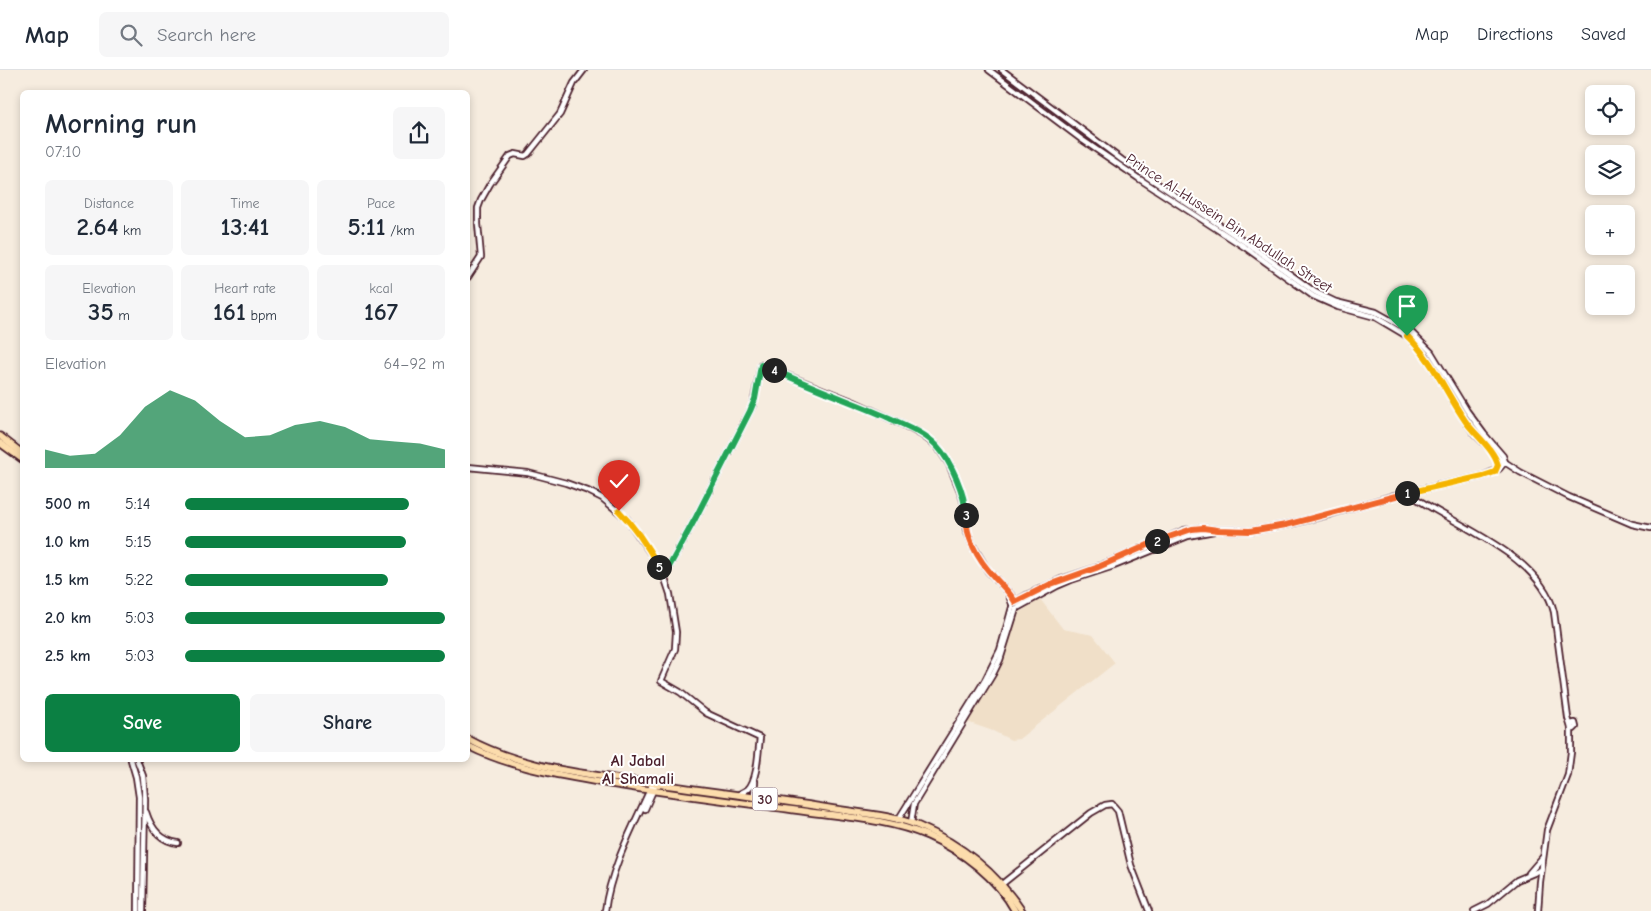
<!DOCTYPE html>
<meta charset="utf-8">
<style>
:root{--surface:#fff;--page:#f6f6f7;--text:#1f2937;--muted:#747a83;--line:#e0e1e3;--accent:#0b8043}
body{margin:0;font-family:"Comic Neue",sans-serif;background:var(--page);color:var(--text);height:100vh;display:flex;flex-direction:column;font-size:19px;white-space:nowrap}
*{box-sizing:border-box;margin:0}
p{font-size:16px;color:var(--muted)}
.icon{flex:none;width:28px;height:28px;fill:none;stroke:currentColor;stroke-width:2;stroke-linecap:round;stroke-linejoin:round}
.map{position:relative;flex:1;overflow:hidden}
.side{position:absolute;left:20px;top:20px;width:450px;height:672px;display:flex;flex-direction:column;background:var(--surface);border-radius:8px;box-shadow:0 2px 8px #0003}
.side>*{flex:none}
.buttons{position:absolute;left:1585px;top:15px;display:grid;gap:10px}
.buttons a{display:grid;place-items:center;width:50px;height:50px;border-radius:8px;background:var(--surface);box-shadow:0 2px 8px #0003;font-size:25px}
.pin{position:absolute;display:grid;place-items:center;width:42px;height:42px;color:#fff;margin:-51px -21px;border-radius:50% 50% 50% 0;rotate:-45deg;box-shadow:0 0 5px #0007}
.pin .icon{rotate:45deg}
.km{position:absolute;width:25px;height:25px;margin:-12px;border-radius:50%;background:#222;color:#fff;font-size:14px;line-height:25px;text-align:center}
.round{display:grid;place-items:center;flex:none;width:52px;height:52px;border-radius:8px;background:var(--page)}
.summary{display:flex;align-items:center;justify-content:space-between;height:85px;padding:0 25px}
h1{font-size:28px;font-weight:600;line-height:38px}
.figures{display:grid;grid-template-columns:repeat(3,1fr);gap:8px;height:85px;padding:5px 25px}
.figures div{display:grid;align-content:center;border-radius:8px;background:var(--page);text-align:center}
.figures b{font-size:25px;font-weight:600}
.figures small{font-size:14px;font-weight:400}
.figures p{font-size:14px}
.chart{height:140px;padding:10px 25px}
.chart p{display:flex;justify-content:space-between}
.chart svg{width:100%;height:90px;margin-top:5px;fill:var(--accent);opacity:.7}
.cta{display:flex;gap:10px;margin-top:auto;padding:10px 25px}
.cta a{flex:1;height:58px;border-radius:8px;background:var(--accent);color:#fff;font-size:20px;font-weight:600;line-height:58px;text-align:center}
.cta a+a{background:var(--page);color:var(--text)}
ul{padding:0 25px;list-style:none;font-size:16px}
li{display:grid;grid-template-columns:80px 60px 1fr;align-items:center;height:38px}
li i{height:12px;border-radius:6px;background:var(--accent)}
header{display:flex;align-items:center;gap:30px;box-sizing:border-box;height:70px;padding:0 25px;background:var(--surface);border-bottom:1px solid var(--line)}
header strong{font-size:24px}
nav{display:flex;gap:28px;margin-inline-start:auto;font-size:18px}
.search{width:350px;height:45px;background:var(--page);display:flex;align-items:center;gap:12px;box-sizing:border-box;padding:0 18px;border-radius:8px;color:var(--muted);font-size:19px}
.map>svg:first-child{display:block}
.built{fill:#f0dfc8}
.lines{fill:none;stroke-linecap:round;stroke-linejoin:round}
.tertiary-casing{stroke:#4a1f2b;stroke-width:8}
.primary-casing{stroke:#4a1f2b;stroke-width:9}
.tertiary{stroke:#fff;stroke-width:4.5}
.primary{stroke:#fcdcac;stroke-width:5.5}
.split-1-casing{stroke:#fff;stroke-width:10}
.split-2-casing{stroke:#fff;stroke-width:10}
.split-3-casing{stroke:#fff;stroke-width:10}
.split-4-casing{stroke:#fff;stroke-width:10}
.split-5-casing{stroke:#fff;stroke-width:10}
.split-6-casing{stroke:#fff;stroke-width:10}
.split-1{stroke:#f5b400;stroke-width:6}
.split-2{stroke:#f0652b;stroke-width:6}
.split-3{stroke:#f0652b;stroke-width:6}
.split-4{stroke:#22a559;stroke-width:6}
.split-5{stroke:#22a559;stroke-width:6}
.split-6{stroke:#f5b400;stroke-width:6}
.labels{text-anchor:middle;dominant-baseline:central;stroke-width:4;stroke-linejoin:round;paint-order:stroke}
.shield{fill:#fff;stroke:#80626b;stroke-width:1}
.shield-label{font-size:14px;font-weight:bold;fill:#4a1f2b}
.street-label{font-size:15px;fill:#4a1f2b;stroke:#fff}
.neighbourhood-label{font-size:16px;font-weight:bold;fill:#4a1f2b;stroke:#fff}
</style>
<header>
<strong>Map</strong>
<div class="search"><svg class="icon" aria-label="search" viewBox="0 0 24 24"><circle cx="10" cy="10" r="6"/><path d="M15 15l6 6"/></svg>Search here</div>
<nav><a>Map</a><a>Directions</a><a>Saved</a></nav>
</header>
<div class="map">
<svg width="1651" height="841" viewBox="0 0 1651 841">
<rect width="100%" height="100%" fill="#f6ecdf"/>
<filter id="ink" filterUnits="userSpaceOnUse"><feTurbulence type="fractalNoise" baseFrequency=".02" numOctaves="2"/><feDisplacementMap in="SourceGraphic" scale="10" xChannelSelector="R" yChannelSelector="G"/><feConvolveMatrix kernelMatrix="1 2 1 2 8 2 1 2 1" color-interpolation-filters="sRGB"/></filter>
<g filter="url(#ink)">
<path class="built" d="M 1040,529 L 1063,559 L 1093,565 L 1115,593 L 1019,669 L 1011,670 L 993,661 L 967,652 L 1003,591 L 1017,544 Z"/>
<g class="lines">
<defs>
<g id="tertiary">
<path d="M 989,0 L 1081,69 L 1138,108 L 1246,178 L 1313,226 L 1338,237 L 1375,247 L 1407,266 L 1419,277 L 1430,293 L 1466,352 L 1475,364 L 1500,389 L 1520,402 L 1569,427 L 1632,454 L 1651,458"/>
<path d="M 1002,0 L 1122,90 L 1248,174 L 1315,222 L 1336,232 L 1376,242 L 1410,261 L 1431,282 L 1467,341 L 1484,364 L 1503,386 L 1505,392"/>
<path d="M 468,207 L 481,187 L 478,154 L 478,138 L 481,130 L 490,114 L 510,86 L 515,84 L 525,86 L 528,84 L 560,44 L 574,13 L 584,0"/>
<path d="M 468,397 L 528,403 L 566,413 L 588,421 L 602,428 L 627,449 L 656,491 L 664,506 L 670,524 L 676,562 L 675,579 L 661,611 L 680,622 L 706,643 L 760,668 C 758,681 758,709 748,719 C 745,721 741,723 738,725"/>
<path d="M 1408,423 C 1454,456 1540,484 1554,542 L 1568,648 L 1571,658 L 1574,659 L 1576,657 L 1575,653 L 1571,654"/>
<path d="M 664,506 L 695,449 L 753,335 L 761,295 L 854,332 L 902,354 L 922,365 L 937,376 L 949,394 L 961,423 L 966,441 L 967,461 L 972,474 L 988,501 L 1011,525 L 1015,532"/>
<path d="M 1009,525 L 1012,534"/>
<path d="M 1015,532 L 1027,525 L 1062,509 L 1095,498 L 1185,460 L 1203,458 L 1218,460 L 1250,461 L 1286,455 L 1331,444 L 1392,426 L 1483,406 L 1499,399 L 1505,392"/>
<path d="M 1019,537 L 1057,516 L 1071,510 L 1114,496 L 1188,466 L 1214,461"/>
<path d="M 131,690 L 136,707 L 139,727 L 138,841"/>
<path d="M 137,690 L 143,706 L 145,729 L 143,841"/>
<path d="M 754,727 L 755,711"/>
<path d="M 645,739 L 656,714"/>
<path d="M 146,742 C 151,758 160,771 178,773"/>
<path d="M 898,750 L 985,610 L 1000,580 L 1012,537"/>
<path d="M 911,753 L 914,734 L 993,604 L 1000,590 L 1016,539"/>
<path d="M 1529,803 L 1542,788"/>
<path d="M 1002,814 L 1091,743 L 1105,735 L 1112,734 L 1118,741 L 1131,795 L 1149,841"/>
<path d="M 605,841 C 610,798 635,753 653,713"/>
<path d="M 1474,841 L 1488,834 L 1517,810 L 1541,800"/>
<path d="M 1538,841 L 1540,812 L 1547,760 L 1568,705 L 1571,682 L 1571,658"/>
</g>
<g id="primary">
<path d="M 0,366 L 22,383"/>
<path d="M 0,373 L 22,389"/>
<path d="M 468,669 C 517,696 574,702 628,710 C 693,719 758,727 822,737 C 850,742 894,745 919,756 C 961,774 996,802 1022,841"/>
<path d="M 468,676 C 510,697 553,704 599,712 C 668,724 739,732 809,742 C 848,747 891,750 928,766 C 962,781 997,808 1015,841"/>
</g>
</defs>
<use href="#tertiary" class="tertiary-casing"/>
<use href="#primary" class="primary-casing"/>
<use href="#tertiary" class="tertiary"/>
<use href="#primary" class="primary"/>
</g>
</g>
<g class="lines" filter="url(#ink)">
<defs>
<path id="split-1" d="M 1407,423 L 1483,406 L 1495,402 L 1498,395 C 1493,378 1476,366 1466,352 C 1446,323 1433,290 1407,266"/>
<path id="split-2" d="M 1157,471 L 1192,459 L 1203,458 L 1218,460 L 1250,461 L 1286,455 L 1407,423"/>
<path id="split-3" d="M 966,445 C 966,469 979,491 995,508 C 1001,515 1010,522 1015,532 L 1051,514 L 1096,498 L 1157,471"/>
<path id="split-4" d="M 774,300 C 811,317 849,331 887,347 C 904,355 924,362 937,376 C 951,391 965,424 966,445"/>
<path id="split-5" d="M 659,497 L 664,506 L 695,449 L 750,341 L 755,329 L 761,295 L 774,300"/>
<path id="split-6" d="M 619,441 C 635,457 648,477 659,497"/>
</defs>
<use href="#split-1" class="split-1-casing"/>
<use href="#split-2" class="split-2-casing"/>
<use href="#split-3" class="split-3-casing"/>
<use href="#split-4" class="split-4-casing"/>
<use href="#split-5" class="split-5-casing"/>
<use href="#split-6" class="split-6-casing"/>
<use href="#split-1" class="split-1"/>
<use href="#split-2" class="split-2"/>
<use href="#split-3" class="split-3"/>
<use href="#split-4" class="split-4"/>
<use href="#split-5" class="split-5"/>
<use href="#split-6" class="split-6"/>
</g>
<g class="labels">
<rect class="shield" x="752.5" y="717.5" width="25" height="23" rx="4"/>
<g class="shield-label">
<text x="765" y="729">30</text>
</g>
<g class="street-label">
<text transform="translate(1229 153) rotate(33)">Prince Al-Hussein Bin Abdullah Street</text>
</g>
<g class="neighbourhood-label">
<text x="638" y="691">Al Jabal<tspan x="638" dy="18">Al Shamali</tspan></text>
</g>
</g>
</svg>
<div class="buttons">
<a><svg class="icon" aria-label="locate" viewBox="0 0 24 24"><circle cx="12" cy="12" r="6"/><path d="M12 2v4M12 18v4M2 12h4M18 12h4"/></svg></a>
<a><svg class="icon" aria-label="layers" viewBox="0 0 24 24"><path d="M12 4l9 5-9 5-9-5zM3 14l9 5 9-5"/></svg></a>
<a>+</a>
<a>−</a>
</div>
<div class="pin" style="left:1407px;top:266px;background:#1e9e55"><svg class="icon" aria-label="arrive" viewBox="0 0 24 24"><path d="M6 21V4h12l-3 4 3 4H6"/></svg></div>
<div class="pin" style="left:619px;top:441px;background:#d93025"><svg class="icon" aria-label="check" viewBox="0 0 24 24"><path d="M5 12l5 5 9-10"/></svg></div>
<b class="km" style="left:1407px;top:423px">1</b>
<b class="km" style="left:1157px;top:471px">2</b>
<b class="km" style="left:966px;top:445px">3</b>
<b class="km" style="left:774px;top:300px">4</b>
<b class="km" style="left:659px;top:497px">5</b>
<section class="side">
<div class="summary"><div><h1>Morning run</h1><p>07:10</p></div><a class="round"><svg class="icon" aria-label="share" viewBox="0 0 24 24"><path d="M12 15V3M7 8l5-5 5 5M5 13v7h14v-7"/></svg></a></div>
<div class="figures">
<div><p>Distance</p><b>2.64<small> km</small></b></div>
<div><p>Time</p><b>13:41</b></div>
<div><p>Pace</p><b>5:11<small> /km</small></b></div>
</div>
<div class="figures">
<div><p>Elevation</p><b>35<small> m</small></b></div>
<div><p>Heart rate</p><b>161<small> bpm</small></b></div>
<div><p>kcal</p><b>167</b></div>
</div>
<div class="chart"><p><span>Elevation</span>64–92 m</p>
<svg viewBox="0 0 160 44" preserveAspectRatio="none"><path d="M0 44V35L10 38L20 37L30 28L40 14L50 6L60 11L70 21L80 29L90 28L100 23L110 21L120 24L130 30L140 31L150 32L160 35V44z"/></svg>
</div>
<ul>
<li><b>500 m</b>5:14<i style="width:86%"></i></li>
<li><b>1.0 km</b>5:15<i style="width:85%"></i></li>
<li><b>1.5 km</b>5:22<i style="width:78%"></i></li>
<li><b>2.0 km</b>5:03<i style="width:100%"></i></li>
<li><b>2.5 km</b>5:03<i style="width:100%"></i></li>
</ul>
<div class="cta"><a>Save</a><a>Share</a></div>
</section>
</div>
